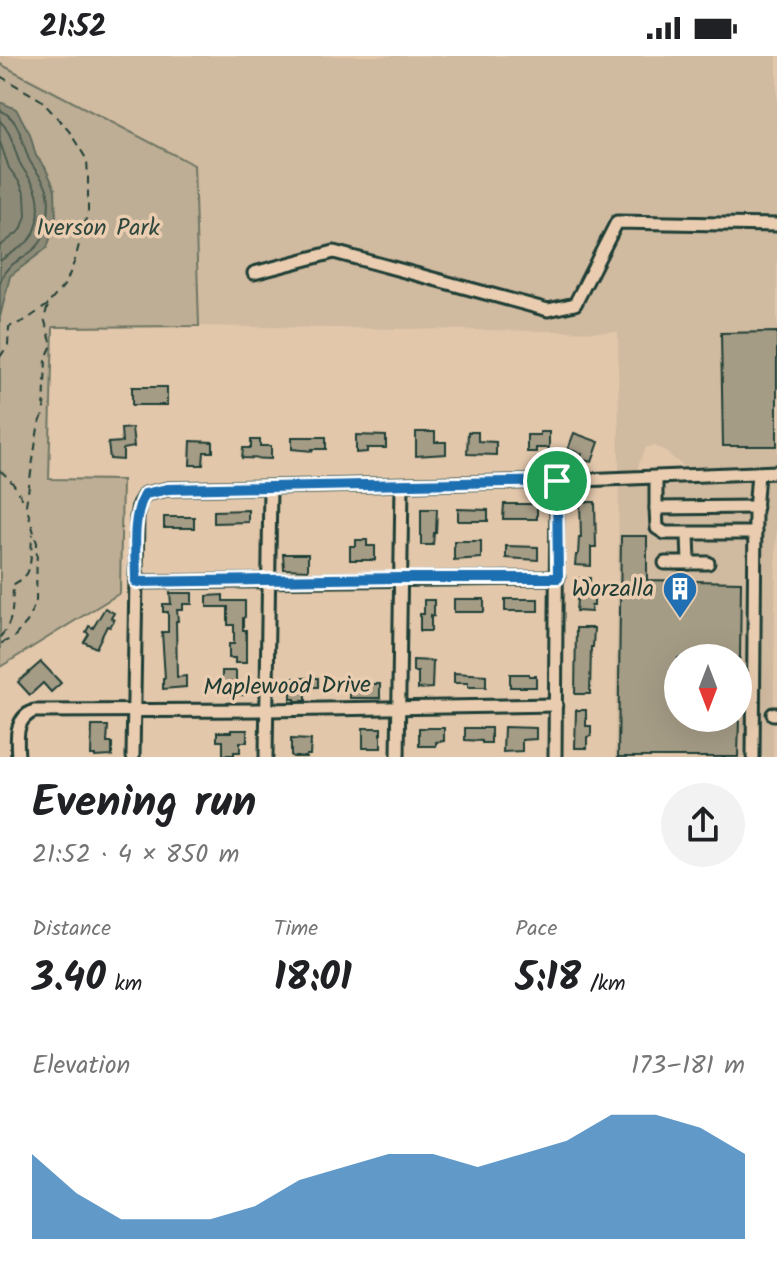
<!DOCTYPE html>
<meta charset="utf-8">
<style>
:root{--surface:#fff;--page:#f2f2f2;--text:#202124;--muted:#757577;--accent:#1f6fb2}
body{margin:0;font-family:Kalam,sans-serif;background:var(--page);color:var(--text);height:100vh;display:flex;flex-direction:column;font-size:30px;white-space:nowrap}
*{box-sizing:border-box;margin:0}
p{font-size:26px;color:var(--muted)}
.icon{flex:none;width:44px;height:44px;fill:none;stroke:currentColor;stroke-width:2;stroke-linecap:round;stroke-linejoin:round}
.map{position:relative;height:701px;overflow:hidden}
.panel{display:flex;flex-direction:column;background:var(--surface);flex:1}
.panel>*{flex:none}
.needle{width:52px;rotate:180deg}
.buttons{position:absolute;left:664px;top:588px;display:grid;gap:16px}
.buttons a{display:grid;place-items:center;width:88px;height:88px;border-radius:50%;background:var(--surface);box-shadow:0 8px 32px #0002;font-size:40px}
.pin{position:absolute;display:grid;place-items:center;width:68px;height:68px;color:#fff;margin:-34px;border:4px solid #fff;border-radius:50%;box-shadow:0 2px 8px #0007}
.round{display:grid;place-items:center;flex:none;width:84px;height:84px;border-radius:42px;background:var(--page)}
.summary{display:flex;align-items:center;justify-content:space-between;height:136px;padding:0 32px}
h1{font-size:44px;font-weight:700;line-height:60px}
.figures{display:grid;grid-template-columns:repeat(3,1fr);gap:12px;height:136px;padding:8px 32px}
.figures div{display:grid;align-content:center}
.figures b{font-size:40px;font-weight:700}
.figures small{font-size:22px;font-weight:400}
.figures p{font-size:22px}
.chart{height:224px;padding:16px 32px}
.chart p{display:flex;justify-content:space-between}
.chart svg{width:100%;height:144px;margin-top:8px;fill:var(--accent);opacity:.7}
.status{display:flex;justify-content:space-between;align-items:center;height:56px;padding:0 40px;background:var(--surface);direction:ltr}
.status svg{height:22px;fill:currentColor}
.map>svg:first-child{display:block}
.built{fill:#d0baa0;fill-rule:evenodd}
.green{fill:#beae95;stroke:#6e7664;stroke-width:2}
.water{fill:#8d8b78;stroke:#616c5d;stroke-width:2}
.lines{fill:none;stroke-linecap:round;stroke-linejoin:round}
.shore{stroke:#4b5c4f;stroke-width:2}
.building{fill:#a59c86;stroke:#1f3d34;stroke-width:2}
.minor-casing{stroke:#1f3d34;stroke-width:17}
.path{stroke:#1f3d34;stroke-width:2;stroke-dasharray:8 6;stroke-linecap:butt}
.minor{stroke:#eacdb0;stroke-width:11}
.route-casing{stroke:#fff;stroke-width:16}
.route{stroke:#1f6fb2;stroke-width:10}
.labels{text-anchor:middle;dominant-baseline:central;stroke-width:7;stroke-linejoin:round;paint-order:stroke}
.park-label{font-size:24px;fill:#2f483e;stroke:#eacdb0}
.poi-label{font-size:24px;fill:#1f3d34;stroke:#eacdb0;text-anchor:end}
.street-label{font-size:24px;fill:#1f3d34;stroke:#eacdb0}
</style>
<div class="status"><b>21:52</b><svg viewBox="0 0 49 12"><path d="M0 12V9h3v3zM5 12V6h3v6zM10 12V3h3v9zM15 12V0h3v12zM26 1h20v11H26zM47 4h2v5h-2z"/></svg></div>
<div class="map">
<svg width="777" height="701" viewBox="0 0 777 701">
<rect width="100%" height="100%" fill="#e2c7ab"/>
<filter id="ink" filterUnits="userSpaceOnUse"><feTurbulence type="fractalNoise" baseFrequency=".0125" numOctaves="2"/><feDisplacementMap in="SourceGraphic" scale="16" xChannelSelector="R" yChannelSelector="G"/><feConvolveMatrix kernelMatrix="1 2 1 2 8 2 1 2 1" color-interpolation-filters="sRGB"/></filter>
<g filter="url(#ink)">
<g class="built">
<path d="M 0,0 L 777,0 L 777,411 L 691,414 L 684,411 L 662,393 L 654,390 L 647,391 L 644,395 L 636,416 L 619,419 L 618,276 L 199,270 L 194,109 L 0,8 Z"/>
<path d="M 777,420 L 773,701 L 615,701 L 619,427 L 706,425 ZM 678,602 L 738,602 L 738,662 L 678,662 Z"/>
</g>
<path class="green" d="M 0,8 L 194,109 L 199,270 L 53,271 L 49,423 L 122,424 L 120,537 L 0,611 Z"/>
<path class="water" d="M 0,46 L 16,53 L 30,78 L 36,100 L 45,111 L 55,133 L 56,165 L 47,192 L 10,220 L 0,261 Z"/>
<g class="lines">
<g class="shore">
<path d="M 0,54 C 20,64 21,82 28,101 C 32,112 43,121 47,133 C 51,146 48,177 39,188 C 27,204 5,205 0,227"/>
<path d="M 0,65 C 12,76 13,91 19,105 C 23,115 31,122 35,132 C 41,145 40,170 31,182 C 24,191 9,198 0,205"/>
<path d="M 0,86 L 9,112 L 20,127 L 25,139 L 26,160 L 21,174 L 0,190"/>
</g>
</g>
<g class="building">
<path d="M 777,276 L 777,390 L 723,390 L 721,277 Z"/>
<rect x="132" y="331" width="35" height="18"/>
<path d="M 132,372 L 134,391 L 123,393 L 123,404 L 110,403 L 108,387 L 122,386 L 121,373 Z"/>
<path d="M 416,376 L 435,376 L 435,386 L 446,386 L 446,398 L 416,400 Z"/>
<path d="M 468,376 L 478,376 L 478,385 L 496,386 L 496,399 L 467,398 Z"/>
<path d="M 540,376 L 549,376 L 549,392 L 536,392 L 536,396 L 527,396 L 527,379 L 540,379 Z"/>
<path d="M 574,377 L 599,386 L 592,406 L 580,403 L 582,398 L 568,393 Z"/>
<path d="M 356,379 L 386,380 L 386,392 L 367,392 L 367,396 L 356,397 Z"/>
<path d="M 292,381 L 326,381 L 326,393 L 312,393 L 312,395 L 292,393 Z"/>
<path d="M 251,384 L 260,384 L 260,390 L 271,390 L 271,403 L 242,402 L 243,392 L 251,392 Z"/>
<path d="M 191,385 L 213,386 L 213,396 L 204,396 L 203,409 L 190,409 Z"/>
<path d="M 580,446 L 595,446 L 596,491 L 591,491 L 591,510 L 575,509 L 576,499 L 578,499 L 579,481 L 581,481 Z"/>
<path d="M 504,448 L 537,448 L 537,463 L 503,463 Z"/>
<path d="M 421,453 L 437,453 L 436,477 L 434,477 L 433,489 L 421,489 Z"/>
<path d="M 458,453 L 488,454 L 488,465 L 458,465 Z"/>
<path d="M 248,454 L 248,466 L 214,467 L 214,455 Z"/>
<rect x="164" y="461" width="30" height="11"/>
<path d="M 621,480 L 647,480 L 647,524 L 741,526 L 740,602 L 678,602 L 678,662 L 739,662 L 738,701 L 618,701 Z"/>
<path d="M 356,484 L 367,484 L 367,490 L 375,490 L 375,504 L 350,504 L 350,490 L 356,490 Z"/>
<path d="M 454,485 L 481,485 L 481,502 L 454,504 Z"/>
<path d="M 506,490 L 538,491 L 538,504 L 506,502 Z"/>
<path d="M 283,498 L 308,498 L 308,514 L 284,513 Z"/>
<path d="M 579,522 L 590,522 L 590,541 L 594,541 L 594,550 L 591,550 L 591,556 L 576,555 Z"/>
<path d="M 170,537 L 192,537 L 192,548 L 183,548 L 183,554 L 177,554 L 178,565 L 176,565 L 177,621 L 186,620 L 186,631 L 163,633 L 163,622 L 165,622 L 162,576 L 168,576 L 168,556 L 163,556 L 163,548 L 171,548 Z"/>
<path d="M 223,539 L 223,545 L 245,545 L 245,561 L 243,562 L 243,574 L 246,574 L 246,607 L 235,607 L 235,602 L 229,602 L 229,588 L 234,588 L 234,569 L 228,569 L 228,551 L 207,551 L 207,540 Z"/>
<rect x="454" y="543" width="30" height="13"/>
<rect x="505" y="543" width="33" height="12"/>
<path d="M 424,544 L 434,544 L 434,560 L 431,559 L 431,575 L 420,575 L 420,558 L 424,558 Z"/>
<path d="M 105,552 L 114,557 L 111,562 L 114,564 L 110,571 L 107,570 L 96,592 L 84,586 L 89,578 L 86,576 L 89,570 L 93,572 Z"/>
<path d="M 576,572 L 594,572 L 593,591 L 591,591 L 590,638 L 575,638 Z"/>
<path d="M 413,604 L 433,605 L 432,632 L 418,633 L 418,616 L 413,616 Z"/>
<path d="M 41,606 L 61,627 L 51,636 L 43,627 L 30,639 L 18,626 Z"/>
<path d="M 222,615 L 236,615 L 236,629 L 245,629 L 245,639 L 228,639 L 228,637 L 218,637 L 217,629 L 222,629 Z"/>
<path d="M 454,617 L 486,619 L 486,631 L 468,631 L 468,627 L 454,627 Z"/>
<path d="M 510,618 L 529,618 L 529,620 L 536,620 L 536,631 L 510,631 Z"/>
<path d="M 291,622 L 318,622 L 318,631 L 306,631 L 306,645 L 295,645 L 295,643 L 291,643 Z"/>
<rect x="350" y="628" width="30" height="14"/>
<path d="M 576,654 L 586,654 L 586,670 L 591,670 L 591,680 L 587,681 L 587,692 L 575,692 Z"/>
<path d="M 92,670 L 108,670 L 107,687 L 112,687 L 112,700 L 95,701 L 95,699 L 91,699 Z"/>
<path d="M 504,671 L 536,672 L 536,683 L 522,684 L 522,695 L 503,696 Z"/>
<rect x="363" y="672" width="18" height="20"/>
<path d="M 419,672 L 444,672 L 444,685 L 436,686 L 436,690 L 419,690 Z"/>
<path d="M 465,672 L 491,672 L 491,687 L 482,687 L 482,685 L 465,684 Z"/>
<path d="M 231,674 L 247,674 L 247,686 L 240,686 L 240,696 L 234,696 L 234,699 L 223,699 L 223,685 L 217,685 L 217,676 L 231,676 Z"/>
<path d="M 291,683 L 311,684 L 310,699 L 306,699 L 306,701 L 293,701 L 291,699 Z"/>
</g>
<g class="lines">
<defs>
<g id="minor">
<path d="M 254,217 L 334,196 L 548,254 L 575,248 L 617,166 L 777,169"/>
<path d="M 656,452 L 656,422"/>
<path d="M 755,477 L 665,477 L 657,472 L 656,452 L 756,451"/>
<path d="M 688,478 L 689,507"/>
<path d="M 665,507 L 708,507"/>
<path d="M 136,526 L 558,522"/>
<path d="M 773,658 L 777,658"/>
<path d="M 18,701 C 17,683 14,663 34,655 L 266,654 L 556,649"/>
<path d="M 133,701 L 137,461 L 139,448 L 145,438 L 168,433 L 557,425 L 777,416"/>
<path d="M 266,701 L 270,432"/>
<path d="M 398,701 L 402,429"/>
<path d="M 555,701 L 557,425"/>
<path d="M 753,701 L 755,455 L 758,417"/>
</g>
</defs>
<use href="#minor" class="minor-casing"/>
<g class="path">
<path d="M 0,20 L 41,44 L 69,75 L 87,104 L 88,121 L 88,155 L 75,204 L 66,227 L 49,247 L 44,262 L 52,289 L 46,302 L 44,356 L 38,372 L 26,449 L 37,487 L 36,545 L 27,566 L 14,581 L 0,588"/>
<path d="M 0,301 L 8,289 L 9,271 L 26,264 L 49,248"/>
<path d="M 0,415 C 11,422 19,436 25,448"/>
<path d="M 0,581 C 15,565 12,549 13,529 C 17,526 22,524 25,520 C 33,513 30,489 33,478"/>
</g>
<use href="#minor" class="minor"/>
</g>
</g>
<g class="lines" filter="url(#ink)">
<defs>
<path id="route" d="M 557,425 L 558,522 L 401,522 L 136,526 C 136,500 131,461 145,438 L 168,433 Z"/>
</defs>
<use href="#route" class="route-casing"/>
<use href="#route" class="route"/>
</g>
<defs>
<symbol id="building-pin" viewBox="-11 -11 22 30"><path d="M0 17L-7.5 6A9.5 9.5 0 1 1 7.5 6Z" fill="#1f6fb2" stroke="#eacdb0"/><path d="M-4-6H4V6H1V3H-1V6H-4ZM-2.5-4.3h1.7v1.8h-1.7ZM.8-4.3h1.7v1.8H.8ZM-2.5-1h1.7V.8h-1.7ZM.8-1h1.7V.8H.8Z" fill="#fff"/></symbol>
</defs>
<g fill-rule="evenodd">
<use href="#building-pin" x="660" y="513" width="40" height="54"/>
</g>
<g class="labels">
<g class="park-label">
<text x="98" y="172">Iverson Park</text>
</g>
<g class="poi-label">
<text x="654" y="533">Worzalla</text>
</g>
<g class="street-label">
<text transform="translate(287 631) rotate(-1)">Maplewood Drive</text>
</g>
</g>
</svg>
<div class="buttons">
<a><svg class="needle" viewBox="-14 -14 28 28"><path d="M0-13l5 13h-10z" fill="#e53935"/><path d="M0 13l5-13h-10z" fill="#757577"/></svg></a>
</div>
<div class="pin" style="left:557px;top:425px;background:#1e9e55"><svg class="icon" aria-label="arrive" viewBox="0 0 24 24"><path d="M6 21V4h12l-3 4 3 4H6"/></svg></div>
</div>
<section class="panel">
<div class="summary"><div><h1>Evening run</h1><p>21:52 · 4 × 850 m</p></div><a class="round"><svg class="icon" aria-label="share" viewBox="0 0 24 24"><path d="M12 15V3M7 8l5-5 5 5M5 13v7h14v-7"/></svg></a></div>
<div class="figures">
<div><p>Distance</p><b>3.40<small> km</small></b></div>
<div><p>Time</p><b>18:01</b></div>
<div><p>Pace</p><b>5:18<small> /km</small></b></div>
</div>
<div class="chart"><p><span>Elevation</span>173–181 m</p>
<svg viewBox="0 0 160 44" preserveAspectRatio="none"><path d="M0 44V18L10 30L20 38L30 38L40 38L50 34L60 26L70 22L80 18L90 18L100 22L110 18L120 14L130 6L140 6L150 10L160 18V44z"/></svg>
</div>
</section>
